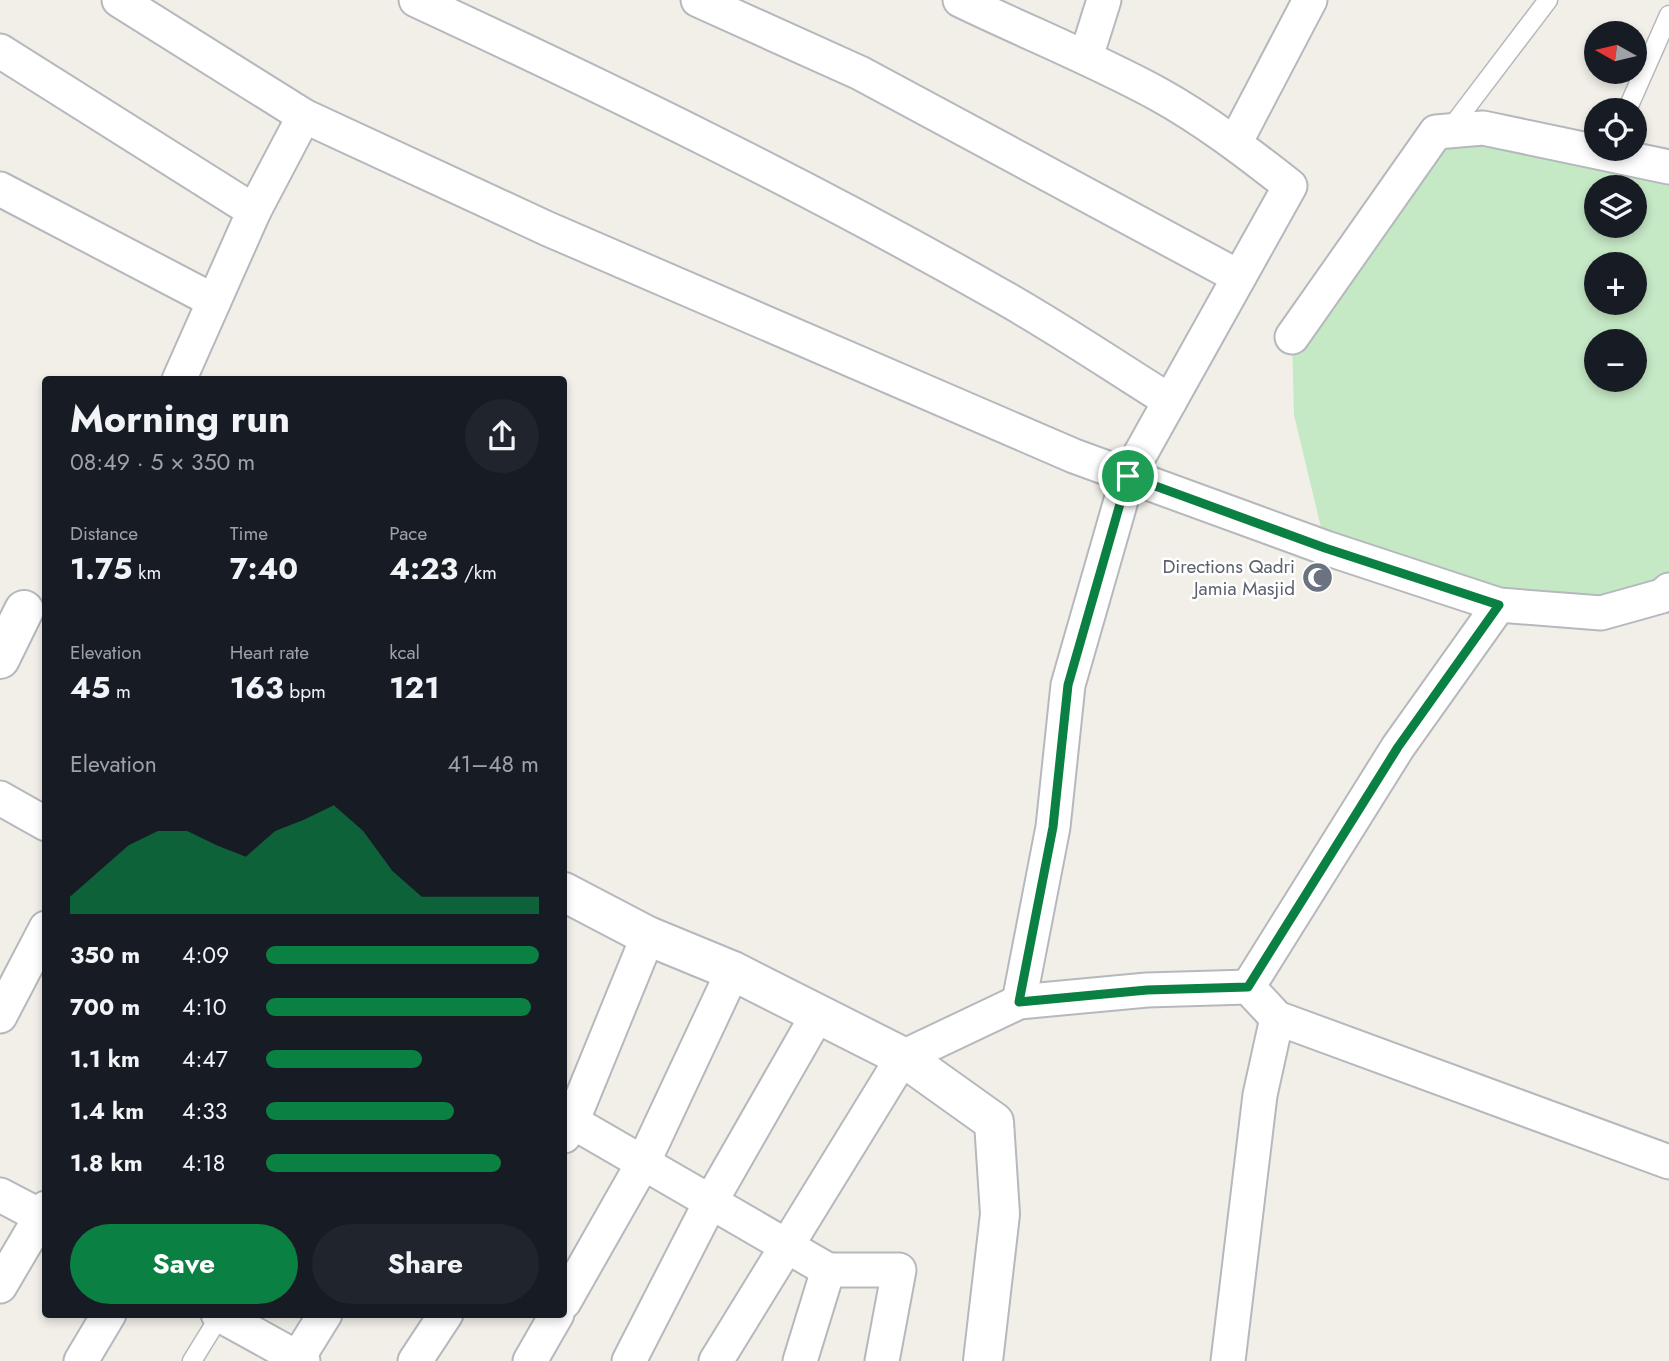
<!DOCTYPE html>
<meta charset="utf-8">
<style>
:root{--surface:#171b24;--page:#20242c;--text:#f1f3f6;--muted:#9ea1a6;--accent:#0b8043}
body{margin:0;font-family:Jost,sans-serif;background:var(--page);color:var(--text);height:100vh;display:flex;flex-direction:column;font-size:26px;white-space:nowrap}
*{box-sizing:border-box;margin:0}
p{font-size:23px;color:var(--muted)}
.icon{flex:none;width:38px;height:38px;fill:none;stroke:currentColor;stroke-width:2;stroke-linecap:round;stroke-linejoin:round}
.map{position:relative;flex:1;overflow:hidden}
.drawer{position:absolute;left:42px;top:376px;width:525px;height:942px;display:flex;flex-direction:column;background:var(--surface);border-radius:7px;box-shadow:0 4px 10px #0003}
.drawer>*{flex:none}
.needle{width:46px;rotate:278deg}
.fabs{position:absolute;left:1584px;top:21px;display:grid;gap:14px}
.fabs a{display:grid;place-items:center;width:63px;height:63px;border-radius:50%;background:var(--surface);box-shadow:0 4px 10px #0003;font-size:35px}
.pin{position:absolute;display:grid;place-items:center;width:60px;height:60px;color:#fff;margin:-30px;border:4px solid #fff;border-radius:50%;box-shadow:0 2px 7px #0007}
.round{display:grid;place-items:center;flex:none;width:74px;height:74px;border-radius:37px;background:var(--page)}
.head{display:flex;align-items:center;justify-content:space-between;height:119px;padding:0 28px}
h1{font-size:38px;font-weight:700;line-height:52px}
.figures{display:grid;grid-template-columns:repeat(3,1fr);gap:10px;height:119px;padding:7px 28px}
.figures div{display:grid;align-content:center}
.figures b{font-size:30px;font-weight:700}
.figures small{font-size:19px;font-weight:400}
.figures p{font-size:19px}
.chart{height:196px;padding:14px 28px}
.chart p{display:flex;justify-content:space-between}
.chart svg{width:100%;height:126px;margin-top:7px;fill:var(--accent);opacity:.7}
.cta{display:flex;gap:14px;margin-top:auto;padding:14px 28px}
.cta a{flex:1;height:80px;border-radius:42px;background:var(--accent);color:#fff;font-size:28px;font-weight:700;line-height:80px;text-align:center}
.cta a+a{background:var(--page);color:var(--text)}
ul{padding:0 28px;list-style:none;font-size:23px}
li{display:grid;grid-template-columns:112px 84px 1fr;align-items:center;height:52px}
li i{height:18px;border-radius:9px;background:var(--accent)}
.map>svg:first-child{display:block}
.green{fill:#c5e8c5;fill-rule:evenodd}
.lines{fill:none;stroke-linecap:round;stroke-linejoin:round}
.service-casing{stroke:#b5b8bc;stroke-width:21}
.minor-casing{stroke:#b5b8bc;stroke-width:37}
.tertiary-casing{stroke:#b5b8bc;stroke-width:42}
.service{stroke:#fff;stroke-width:18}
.minor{stroke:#fff;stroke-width:33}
.tertiary{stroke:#fff;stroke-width:38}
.route-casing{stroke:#fff;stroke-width:14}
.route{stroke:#0b8043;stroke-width:9}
.labels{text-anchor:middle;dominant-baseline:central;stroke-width:5;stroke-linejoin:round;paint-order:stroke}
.worship-label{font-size:19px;fill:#5b616d;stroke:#fff;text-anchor:end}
</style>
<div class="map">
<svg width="1669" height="1361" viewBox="0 0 1669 1361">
<rect width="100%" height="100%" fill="#f1efe8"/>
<path class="green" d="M 1436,132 L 1669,177 L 1669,590 L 1601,613 L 1326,548 L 1294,415 L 1292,337 ZM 1596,187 L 1634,187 L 1634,226 L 1596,226 ZM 1596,264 L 1634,264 L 1634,303 L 1596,303 ZM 1596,341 L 1634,341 L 1634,380 L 1596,380 Z"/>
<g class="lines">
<defs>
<g id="service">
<path d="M 1627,110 L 1669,15"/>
<path d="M 1450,129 L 1548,0"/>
<path d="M 192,1361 L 221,1314"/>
</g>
<g id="minor">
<path d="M 119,0 L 304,116 L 548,229 L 1074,456 L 1326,548 L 1499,605 L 1601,613 L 1662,596 L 1669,590"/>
<path d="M 416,0 C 612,91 806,185 994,292 C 1054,325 1112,365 1170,401"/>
<path d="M 698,0 L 860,73 L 1239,277"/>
<path d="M 960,0 C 1026,32 1094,59 1158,94 C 1205,120 1248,153 1290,186 L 1128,476 L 1068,685 L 1053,827 L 1019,1002"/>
<path d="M 0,51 L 254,211"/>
<path d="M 1086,57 L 1104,0"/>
<path d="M 1235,143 L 1310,0"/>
<path d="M 0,189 L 214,301"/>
<path d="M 1292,337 L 1436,132 L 1483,128 L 1669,167"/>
<path d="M 179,380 L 254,211 L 304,116"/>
<path d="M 0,798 L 46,824"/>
<path d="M 1248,987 L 1398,747 L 1499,605"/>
<path d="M 0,1016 L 46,928"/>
<path d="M 564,1117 L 828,1270 L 800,1361"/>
<path d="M 564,1136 L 572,1122 L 648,936"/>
<path d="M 0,1195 L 46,1219"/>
<path d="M 828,1270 L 899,1270 L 882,1361"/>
<path d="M 0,1286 L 46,1208"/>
<path d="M 564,1302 L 643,1163 L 733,971"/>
<path d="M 218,1314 L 303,1361"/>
<path d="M 81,1361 L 109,1314"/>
<path d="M 296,1361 L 325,1314"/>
<path d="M 415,1361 L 446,1314"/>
<path d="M 530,1361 L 557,1314"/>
<path d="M 629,1361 L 711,1201 L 818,1014"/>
<path d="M 716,1361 L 903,1057 L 1019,1002 L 1147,990 L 1248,987 L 1277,1018 L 1669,1162"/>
<path d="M 1228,1361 L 1260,1095 L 1277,1018"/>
</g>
<g id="tertiary">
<path d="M 0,659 L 24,610"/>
<path d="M 564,892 L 648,936 L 733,971 L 903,1057 L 994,1122 L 1000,1214 L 983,1361"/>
</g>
</defs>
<use href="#service" class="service-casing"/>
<use href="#minor" class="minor-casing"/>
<use href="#tertiary" class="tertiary-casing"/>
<use href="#service" class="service"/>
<use href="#minor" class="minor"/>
<use href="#tertiary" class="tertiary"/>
</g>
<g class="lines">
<defs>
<path id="route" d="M 1128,476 L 1325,548 L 1499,605 L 1398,747 L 1248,987 L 1147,990 L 1019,1002 L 1053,827 L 1068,685 Z"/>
</defs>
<use href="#route" class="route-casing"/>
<use href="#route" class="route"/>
</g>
<defs>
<symbol id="mosque-disc" viewBox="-11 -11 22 22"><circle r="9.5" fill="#6b7280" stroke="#fff"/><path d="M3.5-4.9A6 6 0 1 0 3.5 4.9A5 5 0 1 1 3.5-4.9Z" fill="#fff"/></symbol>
</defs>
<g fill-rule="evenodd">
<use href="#mosque-disc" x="1300" y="560" width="35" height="35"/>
</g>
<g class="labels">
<g class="worship-label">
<text x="1295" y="566">Directions Qadri<tspan x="1295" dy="22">Jamia Masjid</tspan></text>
</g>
</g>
</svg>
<div class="fabs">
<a><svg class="needle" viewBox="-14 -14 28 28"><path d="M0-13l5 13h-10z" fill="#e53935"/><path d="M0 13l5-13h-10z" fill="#9ea1a6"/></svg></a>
<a><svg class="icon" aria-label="locate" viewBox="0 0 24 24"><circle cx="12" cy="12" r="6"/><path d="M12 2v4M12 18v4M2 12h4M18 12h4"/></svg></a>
<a><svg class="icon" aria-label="layers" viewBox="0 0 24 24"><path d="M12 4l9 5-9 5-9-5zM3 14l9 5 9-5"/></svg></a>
<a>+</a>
<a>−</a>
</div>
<div class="pin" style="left:1128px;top:476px;background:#1e9e55"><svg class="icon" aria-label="arrive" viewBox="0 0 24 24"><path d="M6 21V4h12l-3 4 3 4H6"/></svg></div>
<section class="drawer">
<div class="head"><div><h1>Morning run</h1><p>08:49 · 5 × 350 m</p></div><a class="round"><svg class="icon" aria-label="share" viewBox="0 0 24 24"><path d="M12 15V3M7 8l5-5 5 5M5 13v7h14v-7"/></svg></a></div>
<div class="figures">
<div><p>Distance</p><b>1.75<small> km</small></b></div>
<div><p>Time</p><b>7:40</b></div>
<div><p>Pace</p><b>4:23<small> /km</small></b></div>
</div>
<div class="figures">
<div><p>Elevation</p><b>45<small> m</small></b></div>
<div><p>Heart rate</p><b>163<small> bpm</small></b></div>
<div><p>kcal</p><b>121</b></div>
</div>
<div class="chart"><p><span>Elevation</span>41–48 m</p>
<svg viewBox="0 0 160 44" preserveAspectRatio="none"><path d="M0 44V38L10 29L20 20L30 15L40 15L50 20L60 24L70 15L80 11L90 6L100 15L110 29L120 38L130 38L140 38L150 38L160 38V44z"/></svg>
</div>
<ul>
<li><b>350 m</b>4:09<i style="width:100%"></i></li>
<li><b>700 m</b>4:10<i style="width:97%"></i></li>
<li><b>1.1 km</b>4:47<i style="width:57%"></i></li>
<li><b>1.4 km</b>4:33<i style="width:69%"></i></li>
<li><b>1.8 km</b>4:18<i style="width:86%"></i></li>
</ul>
<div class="cta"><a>Save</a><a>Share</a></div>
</section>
</div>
